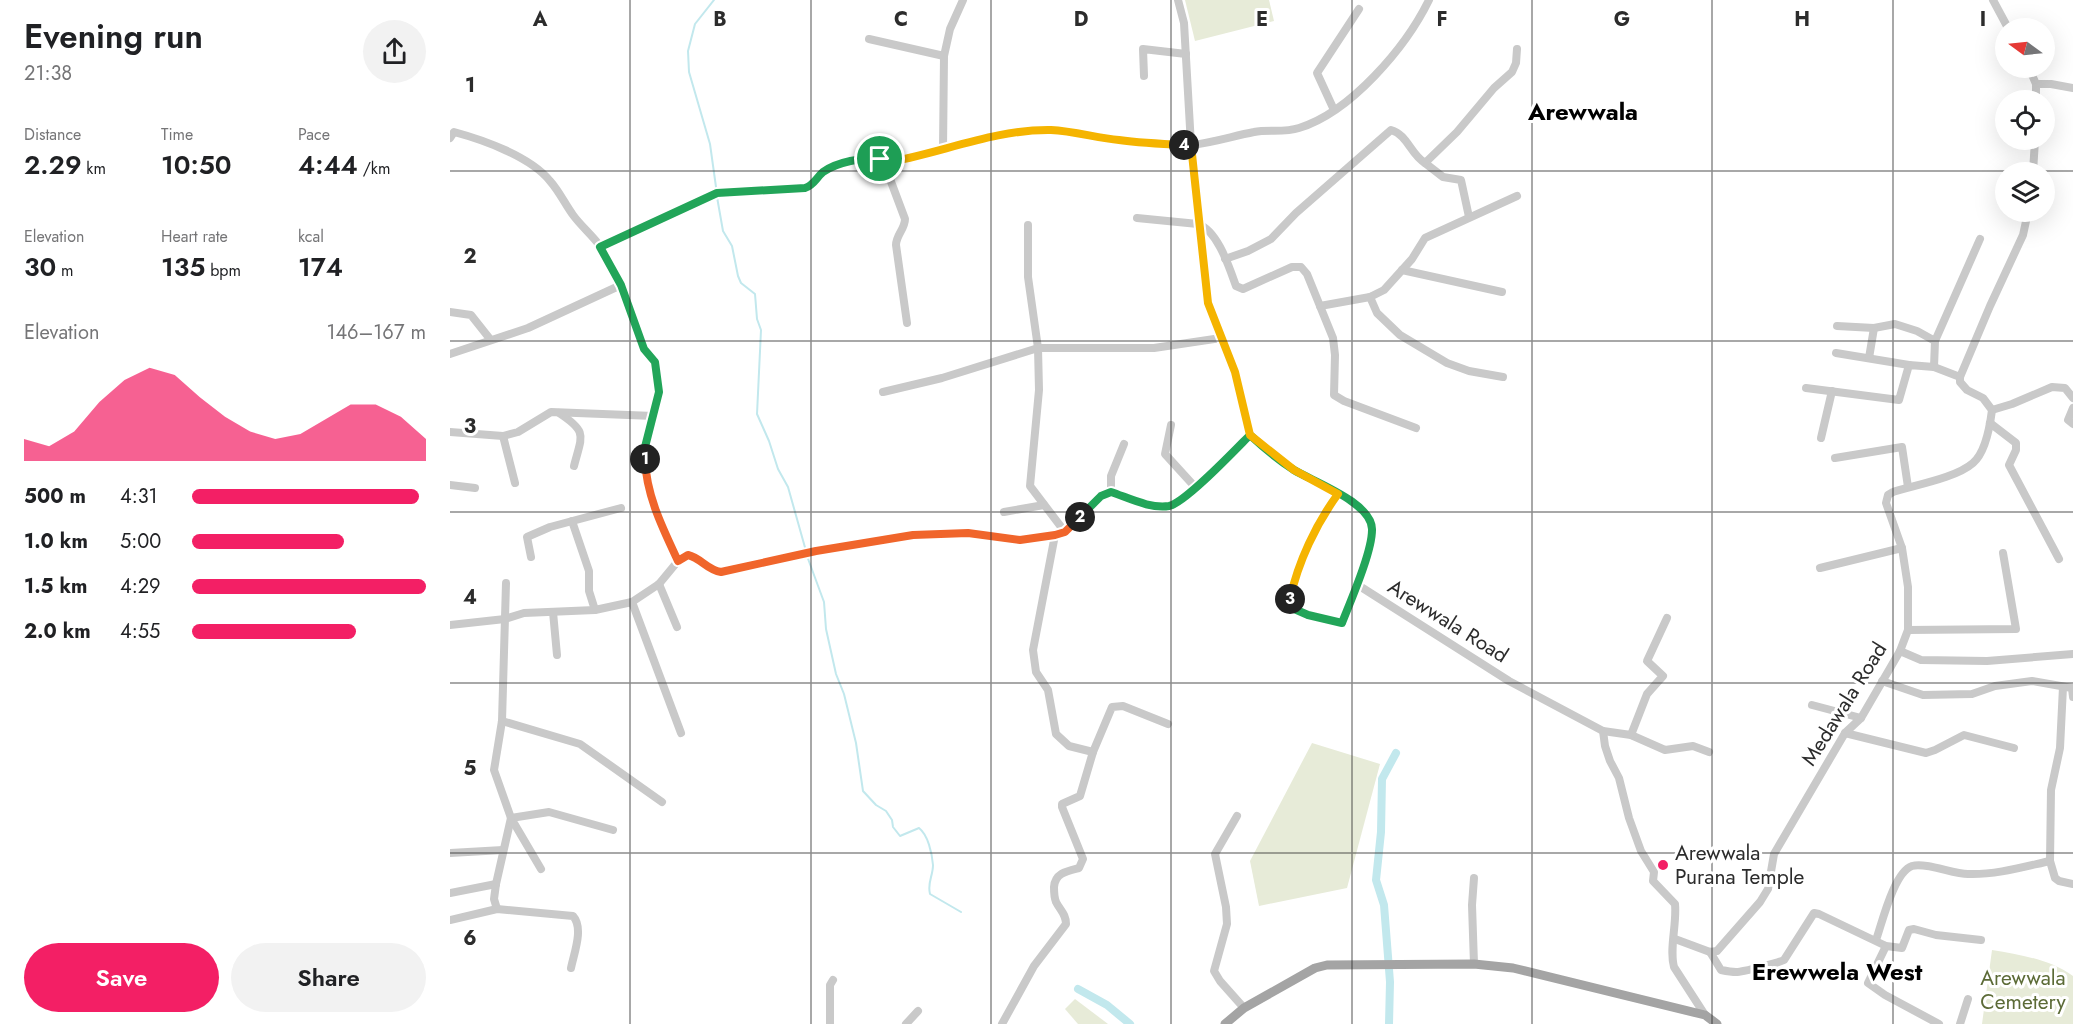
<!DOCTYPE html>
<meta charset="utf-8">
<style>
:root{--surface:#fff;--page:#f2f2f2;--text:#202124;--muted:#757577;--accent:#f31f65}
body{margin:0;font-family:Jost,sans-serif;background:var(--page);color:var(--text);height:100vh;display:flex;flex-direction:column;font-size:22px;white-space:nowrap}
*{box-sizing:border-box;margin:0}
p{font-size:20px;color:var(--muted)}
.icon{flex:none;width:33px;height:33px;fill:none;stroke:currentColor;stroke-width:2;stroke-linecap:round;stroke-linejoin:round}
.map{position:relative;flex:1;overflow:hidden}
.side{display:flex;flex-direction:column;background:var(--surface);width:450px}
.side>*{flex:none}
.needle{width:39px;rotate:285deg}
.tools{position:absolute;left:1545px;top:18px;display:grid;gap:12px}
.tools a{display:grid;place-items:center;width:60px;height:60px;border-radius:50%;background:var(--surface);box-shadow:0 6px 24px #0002;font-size:30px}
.pin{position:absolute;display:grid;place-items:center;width:51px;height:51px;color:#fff;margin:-26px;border:3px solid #fff;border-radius:50%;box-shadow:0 2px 6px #0007}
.km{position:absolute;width:30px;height:30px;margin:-15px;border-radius:50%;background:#222;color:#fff;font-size:16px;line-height:30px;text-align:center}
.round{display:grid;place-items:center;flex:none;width:63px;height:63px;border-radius:32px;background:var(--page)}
.overview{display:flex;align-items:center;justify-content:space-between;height:102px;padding:0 24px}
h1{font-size:33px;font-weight:600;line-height:45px}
.metrics{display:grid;grid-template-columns:repeat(3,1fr);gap:9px;height:102px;padding:6px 24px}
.metrics div{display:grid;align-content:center}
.metrics b{font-size:26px;font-weight:600}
.metrics small{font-size:16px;font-weight:400}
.metrics p{font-size:16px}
.chart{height:168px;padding:12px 24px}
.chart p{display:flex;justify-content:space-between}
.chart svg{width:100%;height:108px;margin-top:6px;fill:var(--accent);opacity:.7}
.primary-button{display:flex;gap:12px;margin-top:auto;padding:12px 24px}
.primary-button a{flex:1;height:69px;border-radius:36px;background:var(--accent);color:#fff;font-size:24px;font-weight:600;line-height:69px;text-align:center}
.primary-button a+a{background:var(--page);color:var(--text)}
ul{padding:0 24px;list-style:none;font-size:20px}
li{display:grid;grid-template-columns:96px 72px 1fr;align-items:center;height:45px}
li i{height:15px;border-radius:8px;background:var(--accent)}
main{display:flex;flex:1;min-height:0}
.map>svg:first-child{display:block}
.green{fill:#e7ebd8}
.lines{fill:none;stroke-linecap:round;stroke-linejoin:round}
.stream{stroke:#c2e8ed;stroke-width:2}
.canal{stroke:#c2e8ed;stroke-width:8}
.minor{stroke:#c9c9c9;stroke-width:8}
.major{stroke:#a4a4a4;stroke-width:9}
.split-1-casing{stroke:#fff;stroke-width:12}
.split-2-casing{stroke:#fff;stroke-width:12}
.split-3-casing{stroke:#fff;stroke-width:12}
.split-4-casing{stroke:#fff;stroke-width:12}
.split-5-casing{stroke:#fff;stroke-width:12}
.split-1{stroke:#22a559;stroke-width:8}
.split-2{stroke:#f0652b;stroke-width:8}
.split-3{stroke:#22a559;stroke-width:8}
.split-4{stroke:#f5b400;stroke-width:8}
.split-5{stroke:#f5b400;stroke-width:8}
.grid{fill:none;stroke:#2c2c2c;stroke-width:1.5;stroke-opacity:0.55}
.poi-dot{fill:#f31f65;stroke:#fff;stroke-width:2}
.labels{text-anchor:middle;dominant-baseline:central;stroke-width:6;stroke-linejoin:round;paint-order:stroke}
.street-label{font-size:21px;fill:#2c2c2c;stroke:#fff}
.poi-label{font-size:21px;fill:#2c2c2c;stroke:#fff;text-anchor:start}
.park-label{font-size:21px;fill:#5c6b37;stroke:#fff}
.quarter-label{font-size:24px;font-weight:bold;fill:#000;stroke:#fff}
.grid-label{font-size:20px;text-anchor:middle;font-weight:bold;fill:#2c2c2c;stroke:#fff;stroke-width:6;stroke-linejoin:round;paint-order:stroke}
</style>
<main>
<section class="side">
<div class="overview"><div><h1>Evening run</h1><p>21:38</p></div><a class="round"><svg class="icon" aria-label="share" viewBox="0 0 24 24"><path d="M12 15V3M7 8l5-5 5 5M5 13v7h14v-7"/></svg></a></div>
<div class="metrics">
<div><p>Distance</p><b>2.29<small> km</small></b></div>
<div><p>Time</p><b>10:50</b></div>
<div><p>Pace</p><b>4:44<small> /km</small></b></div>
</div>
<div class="metrics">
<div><p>Elevation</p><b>30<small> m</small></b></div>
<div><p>Heart rate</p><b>135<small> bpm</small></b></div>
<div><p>kcal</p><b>174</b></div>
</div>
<div class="chart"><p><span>Elevation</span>146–167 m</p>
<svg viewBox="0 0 160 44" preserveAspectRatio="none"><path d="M0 44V35L10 38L20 32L30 20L40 11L50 6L60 9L70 18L80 26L90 32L100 35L110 33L120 27L130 21L140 21L150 26L160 35V44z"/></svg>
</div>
<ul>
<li><b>500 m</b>4:31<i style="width:97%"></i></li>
<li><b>1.0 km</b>5:00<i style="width:65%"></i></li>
<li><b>1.5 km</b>4:29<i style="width:100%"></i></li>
<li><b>2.0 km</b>4:55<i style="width:70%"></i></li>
</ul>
<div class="primary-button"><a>Save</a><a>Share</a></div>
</section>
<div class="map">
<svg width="1623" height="1024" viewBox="0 0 1623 1024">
<rect width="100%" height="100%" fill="#fff"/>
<g class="green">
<path d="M 735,0 L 819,0 L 824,21 L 745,41 Z"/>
<path d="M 862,743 L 930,764 L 897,888 L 809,906 L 800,861 Z"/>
<path d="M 1542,950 C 1571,955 1599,959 1623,976 L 1623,1024 L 1532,1024 Z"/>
<path d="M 625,999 L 658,1024 L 628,1024 L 615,1009 Z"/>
</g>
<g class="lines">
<g class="stream">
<path d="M 264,0 L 245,24 L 238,51 L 239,72 L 260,144 L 266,187"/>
<path d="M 267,197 L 273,231 L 282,246 L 288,276 L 291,283 L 305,294 L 307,319 L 311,330 L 307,414 L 319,441 L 328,469 L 338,487 L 356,551"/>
<path d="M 357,556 L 374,602 L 376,629 L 386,674 L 394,694 L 406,743 L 413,791 L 426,805 L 436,811 L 442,820 L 443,827 L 450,836 L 469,828 C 478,835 482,853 483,865 C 483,876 477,883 480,894 L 511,912"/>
</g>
<g class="canal">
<path d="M 628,989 L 657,1005 L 680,1024"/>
<path d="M 939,1024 L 940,982 L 934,905 L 926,880 L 931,832 L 932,779 L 946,753"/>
</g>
<g class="minor">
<path d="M 728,0 L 734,23 L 741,145 L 754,274 L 761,312 L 785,372 L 800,435 L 844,470 L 907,505 L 919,518 L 923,528 L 921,540 L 908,580 L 911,587 L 1059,681 L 1153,731 L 1155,746 L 1160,761 L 1169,778 L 1179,818 L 1191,851 L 1204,872 L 1203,881 L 1225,904 C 1227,924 1219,949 1224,967 L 1255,1015"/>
<path d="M 1543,0 L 1558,28"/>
<path d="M 419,39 L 494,56"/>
<path d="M 1579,68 L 1586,84 L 1586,100"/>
<path d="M 694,76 L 693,49 L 736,54"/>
<path d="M 1586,84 L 1601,84 L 1623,88"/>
<path d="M 884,110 L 867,73 L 909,9"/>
<path d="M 0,138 L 4,132 C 34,140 81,157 100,181 C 109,191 115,204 123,215 C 131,226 142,235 150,246 C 170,274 179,310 191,342 C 194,350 203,356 205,364 C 215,398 198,418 195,449 C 192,488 212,526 228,561"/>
<path d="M 493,149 C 528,141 564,130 601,130 C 631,131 661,140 691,142 C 707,144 725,146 741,145 C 762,143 783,136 804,132 C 818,129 834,133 849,128 C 901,112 956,47 979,0"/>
<path d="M 434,163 L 455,219 C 455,229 446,235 446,245 L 457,323"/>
<path d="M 975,163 L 993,177 L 1011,180 L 1019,217"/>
<path d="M 1583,172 L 1585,140"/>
<path d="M 687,218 L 748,224 C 768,231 779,267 786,286 L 793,289 L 842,267 L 851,267 L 857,274 L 883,338 L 885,355 L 884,395 L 894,401 L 966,428"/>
<path d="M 578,225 L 578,277 L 588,348 L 589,390 L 580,486 L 615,532"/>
<path d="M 150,247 L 267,193 L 355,188 C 364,185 366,178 373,172 C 385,163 422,154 434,163 L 455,159 L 493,149 L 494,56 L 500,29 L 513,0"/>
<path d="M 775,259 L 798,251 L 821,239 L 846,213 L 941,130 C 958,135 960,154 975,163 L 1007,132 L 1044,88 L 1062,72 L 1066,63 L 1067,49"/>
<path d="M 952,270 L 1052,292"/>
<path d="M 920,297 L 927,313 L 950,335 L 997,363 L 1019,371 L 1053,377"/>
<path d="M 870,306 L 920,297 L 934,290 L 962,259 L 975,238 L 1067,196"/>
<path d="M 0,312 L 21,315 L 40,339"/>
<path d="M 1387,326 L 1424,328 L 1445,324 L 1467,331 L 1485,341 L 1484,367"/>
<path d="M 1485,341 L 1530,239"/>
<path d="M 1386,353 L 1459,365"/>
<path d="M 0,354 L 78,328 L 171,285"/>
<path d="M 1419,358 L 1424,328"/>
<path d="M 1356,388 L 1449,400 L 1459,365 L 1484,367 L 1510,377"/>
<path d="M 433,392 L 492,378 L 588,348 L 704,348 L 771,338"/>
<path d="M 1623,408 L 1618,420 L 1623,424"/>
<path d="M 1542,410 L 1562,404 L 1602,387 L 1615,388 L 1623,398"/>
<path d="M 109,413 C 138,432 132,435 124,466"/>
<path d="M 1540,423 L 1566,443 L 1566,450 L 1559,465 L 1609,559"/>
<path d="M 721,425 L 715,454 L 746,488"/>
<path d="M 0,432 L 53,436 L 68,432 L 101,412 L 204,416"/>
<path d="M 53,436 L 65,483"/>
<path d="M 1371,438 L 1382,391"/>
<path d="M 1385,458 L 1452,447 L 1458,487"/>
<path d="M 0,485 L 25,488"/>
<path d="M 661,492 L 661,476 L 674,444"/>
<path d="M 888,494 C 884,500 878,507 874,513 C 867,525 836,594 840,605 C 843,614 883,622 892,623 L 908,580"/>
<path d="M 554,512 L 594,505"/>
<path d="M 122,521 L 139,571 L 139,591 L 145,610"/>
<path d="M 605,535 L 583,650 L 586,672 L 598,690 L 606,734 L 619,746 L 643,752"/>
<path d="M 81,557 L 77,537 L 100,527 L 171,508"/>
<path d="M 1370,568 L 1452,548"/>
<path d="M 209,584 L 227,627"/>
<path d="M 182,602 L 231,733"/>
<path d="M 103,612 L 107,655"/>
<path d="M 0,625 L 55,619 L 74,613 L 145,610 L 182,602 L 209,584 L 228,561 L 238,555 C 251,558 257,570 271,571 L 366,551 L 463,535 L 518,533 L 570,539 L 605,535 L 615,532 L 652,496 L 661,492 C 679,498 700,509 719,506 C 735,503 786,449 800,435"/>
<path d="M 1458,630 L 1566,629 L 1553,553"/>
<path d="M 1450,651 L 1471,660 L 1537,661 L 1623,654"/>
<path d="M 1432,681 L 1473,695 L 1522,694 L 1545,686 L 1582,681 L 1622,688 L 1623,697"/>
<path d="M 1613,687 L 1610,748 L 1601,790 L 1600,861 L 1605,878 L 1609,881 L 1623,884"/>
<path d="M 1362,705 L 1411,718"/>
<path d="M 52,721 L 130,744 L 212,802"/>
<path d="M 1153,731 L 1181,735 L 1215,750 L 1243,746 L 1259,752"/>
<path d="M 1395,733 L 1476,753 L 1485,750 L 1514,735 L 1564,748"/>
<path d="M 1181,735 L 1197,694 L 1213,676 L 1197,661 L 1217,618"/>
<path d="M 787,816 L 765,854 L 776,907 L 777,924 L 764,971 L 770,981 L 794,1008"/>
<path d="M 0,853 L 53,850"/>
<path d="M 91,869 L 61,818 L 99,812 L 163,830"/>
<path d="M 0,893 L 46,884"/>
<path d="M 47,909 L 44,899 L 46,884 L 61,818 L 44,770 L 52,721 L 56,583"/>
<path d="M 0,920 L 47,909 L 123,916 C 134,928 124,953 121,968"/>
<path d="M 1225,939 L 1260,952 L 1267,951 L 1310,902 L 1318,889 L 1324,854 L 1395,733 L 1411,718 L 1450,651 L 1458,630 L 1458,587 L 1452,548 L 1436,503 L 1438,495 L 1443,492 C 1465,485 1506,478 1523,463 C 1536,452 1540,426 1542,410 L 1533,398 L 1517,390 L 1510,382 L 1510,377 L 1540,306 L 1573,235 L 1578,212"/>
<path d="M 1426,940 C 1432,923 1444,872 1462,866 C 1476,862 1503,874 1518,874 C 1545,875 1573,867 1600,861"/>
<path d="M 1436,946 L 1418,983 L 1435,995 L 1489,1024"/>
<path d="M 1260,952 L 1271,970 C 1276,971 1281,972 1286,972 C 1293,972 1328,963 1334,960 L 1364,913 L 1369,914 L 1436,946 L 1452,948 L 1459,930 L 1464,929 L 1486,935 L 1531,940"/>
<path d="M 1024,964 L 1022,905 L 1024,878"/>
<path d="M 380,1024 L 380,985 L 383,980"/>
<path d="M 456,1024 L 468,1011"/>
<path d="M 552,1024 L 584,966 L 616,924 C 616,914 610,910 606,902 C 604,897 604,892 604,887 C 605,873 617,871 629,868 L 633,859 L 612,807 L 612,804 L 630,796 L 643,752 L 662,707 L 673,706 L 718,724"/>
<path d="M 1510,1024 L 1518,999"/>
</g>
<path class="major" d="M 775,1024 L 794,1008 L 865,968 L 877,965 L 1024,964 L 1063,968 L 1255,1015 L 1267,1024"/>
</g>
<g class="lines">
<defs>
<path id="split-1" d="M 195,459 L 195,447 L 209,392 L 205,362 L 194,349 L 171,285 L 150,247 L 267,193 L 355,188 C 364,185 366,178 373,172 C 387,162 413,157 430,159"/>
<path id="split-2" d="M 195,459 C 196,495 213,529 228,561 L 238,555 C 251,558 257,570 271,572 L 366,551 L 463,535 L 518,533 L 570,540 L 605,535 L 615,532 L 630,517"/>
<path id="split-3" d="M 630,517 L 651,496 L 661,492 C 679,498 700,509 719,506 C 735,503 786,449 800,435 C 814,448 828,460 844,470 C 864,482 923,503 922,530 C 922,552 901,600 892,623 L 858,615 L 842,608 L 840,599"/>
<path id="split-4" d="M 734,145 L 741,145 L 758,303 L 785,372 L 800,435 L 844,470 L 888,494 C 866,524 848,562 840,599"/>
<path id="split-5" d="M 430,159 L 434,163 C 489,154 544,129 601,130 C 624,131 647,138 669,140 C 691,143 712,144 734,145"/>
</defs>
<use href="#split-1" class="split-1-casing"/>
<use href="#split-2" class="split-2-casing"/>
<use href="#split-3" class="split-3-casing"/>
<use href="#split-4" class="split-4-casing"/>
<use href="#split-5" class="split-5-casing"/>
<use href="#split-1" class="split-1"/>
<use href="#split-2" class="split-2"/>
<use href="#split-3" class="split-3"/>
<use href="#split-4" class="split-4"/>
<use href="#split-5" class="split-5"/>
</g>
<path class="grid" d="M 180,0 L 180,1024M 361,0 L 361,1024M 541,0 L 541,1024M 721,0 L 721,1024M 902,0 L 902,1024M 1082,0 L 1082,1024M 1262,0 L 1262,1024M 1443,0 L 1443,1024M 0,171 L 1623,171M 0,341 L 1623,341M 0,512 L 1623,512M 0,683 L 1623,683M 0,853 L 1623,853"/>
<circle class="poi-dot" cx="1213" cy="865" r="6"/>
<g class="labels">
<g class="street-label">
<text transform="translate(998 621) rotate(32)">Arewwala Road</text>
<text transform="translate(1394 704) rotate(-58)">Medawala Road</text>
</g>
<g class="poi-label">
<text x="1225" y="853">Arewwala<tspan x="1225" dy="24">Purana Temple</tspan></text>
</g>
<g class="park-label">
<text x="1573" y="978">Arewwala<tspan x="1573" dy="24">Cemetery</tspan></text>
</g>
<g class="quarter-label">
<text x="1133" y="111">Arewwala</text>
<text x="1387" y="971">Erewwela West</text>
</g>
</g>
<g class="grid-label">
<text x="90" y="26">A</text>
<text x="270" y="26">B</text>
<text x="451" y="26">C</text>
<text x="631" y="26">D</text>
<text x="812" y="26">E</text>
<text x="992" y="26">F</text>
<text x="1172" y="26">G</text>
<text x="1352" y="26">H</text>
<text x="1533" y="26">I</text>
<text x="20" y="92">1</text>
<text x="20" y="263">2</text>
<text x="20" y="433">3</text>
<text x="20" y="604">4</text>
<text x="20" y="775">5</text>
<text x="20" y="945">6</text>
</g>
</svg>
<div class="tools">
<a><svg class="needle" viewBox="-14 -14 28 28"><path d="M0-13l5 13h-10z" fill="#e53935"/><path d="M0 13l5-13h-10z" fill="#757577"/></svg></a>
<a><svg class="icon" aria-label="locate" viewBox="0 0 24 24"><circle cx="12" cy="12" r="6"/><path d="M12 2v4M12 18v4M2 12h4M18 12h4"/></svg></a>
<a><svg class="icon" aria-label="layers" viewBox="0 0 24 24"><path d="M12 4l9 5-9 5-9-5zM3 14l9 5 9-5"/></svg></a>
</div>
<div class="pin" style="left:430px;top:159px;background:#1e9e55"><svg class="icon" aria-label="arrive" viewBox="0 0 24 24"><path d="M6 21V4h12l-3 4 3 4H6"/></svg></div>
<b class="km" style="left:195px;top:459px">1</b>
<b class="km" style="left:630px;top:517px">2</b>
<b class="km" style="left:840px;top:599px">3</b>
<b class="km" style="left:734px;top:145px">4</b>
</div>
</main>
